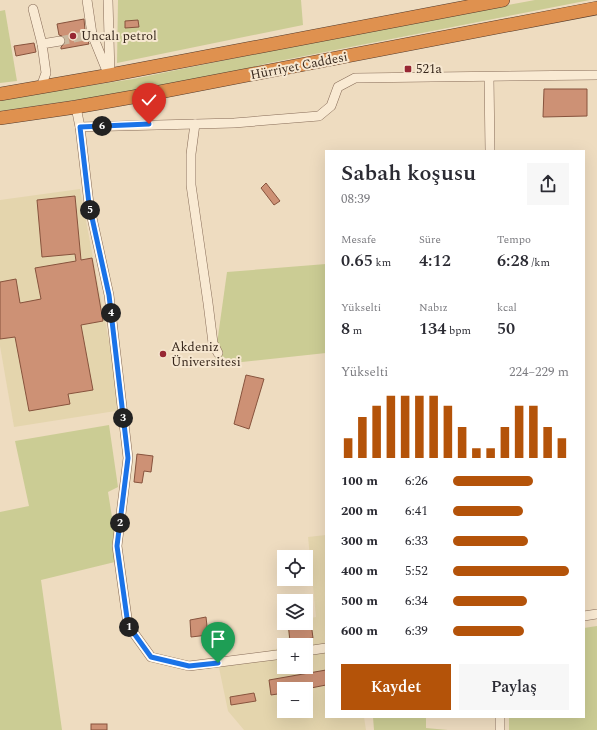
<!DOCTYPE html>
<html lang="tr">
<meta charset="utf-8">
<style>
:root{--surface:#fff;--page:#f7f7f7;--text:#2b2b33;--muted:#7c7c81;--accent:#b45309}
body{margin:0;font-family:Spectral,serif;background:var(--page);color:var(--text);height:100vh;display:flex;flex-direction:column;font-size:15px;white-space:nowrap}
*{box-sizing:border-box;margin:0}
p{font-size:13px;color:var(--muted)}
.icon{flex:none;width:22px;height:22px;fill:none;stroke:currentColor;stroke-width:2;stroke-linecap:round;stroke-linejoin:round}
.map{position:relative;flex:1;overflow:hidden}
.details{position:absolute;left:325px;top:150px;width:260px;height:568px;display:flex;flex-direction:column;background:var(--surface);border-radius:0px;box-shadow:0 4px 16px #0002}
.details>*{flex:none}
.fabs{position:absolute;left:277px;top:550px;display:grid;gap:8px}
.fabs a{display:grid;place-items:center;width:36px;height:36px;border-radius:0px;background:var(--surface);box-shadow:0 4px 16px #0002;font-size:20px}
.pin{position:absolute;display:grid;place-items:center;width:34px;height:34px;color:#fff;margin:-41px -17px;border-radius:50% 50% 50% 0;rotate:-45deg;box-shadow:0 0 4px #0007}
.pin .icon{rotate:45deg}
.km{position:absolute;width:20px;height:20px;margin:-10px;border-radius:50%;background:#222;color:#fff;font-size:11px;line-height:20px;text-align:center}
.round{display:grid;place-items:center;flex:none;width:42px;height:42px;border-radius:0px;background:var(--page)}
.summary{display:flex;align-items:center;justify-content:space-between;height:68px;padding:0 16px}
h1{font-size:22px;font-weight:600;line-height:30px}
.figures{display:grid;grid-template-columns:repeat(3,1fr);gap:6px;height:68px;padding:4px 16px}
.figures div{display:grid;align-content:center}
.figures b{font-size:17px;font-weight:600}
.figures small{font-size:11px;font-weight:400}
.figures p{font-size:11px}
.chart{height:112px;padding:8px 16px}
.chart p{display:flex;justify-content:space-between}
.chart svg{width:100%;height:72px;margin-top:4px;stroke:var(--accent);stroke-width:6}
.button{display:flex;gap:8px;margin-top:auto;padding:8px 16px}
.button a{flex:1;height:46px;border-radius:0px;background:var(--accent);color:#fff;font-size:16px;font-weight:600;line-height:46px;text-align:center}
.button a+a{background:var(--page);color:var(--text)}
ul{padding:0 16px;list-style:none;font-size:13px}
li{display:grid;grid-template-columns:64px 48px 1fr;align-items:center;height:30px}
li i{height:10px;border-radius:5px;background:var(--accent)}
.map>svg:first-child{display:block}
.farmland{fill:#e4d5ad;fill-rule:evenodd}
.green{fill:#cbcc94}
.building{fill:#cd9175;stroke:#87533d}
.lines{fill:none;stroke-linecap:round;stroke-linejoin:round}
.minor-tunnel{stroke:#c9b89f;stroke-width:9;stroke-dasharray:9 4.5;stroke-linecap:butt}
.minor-casing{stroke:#876c58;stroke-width:10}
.highway-casing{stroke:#553b2c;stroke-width:14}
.minor{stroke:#f9ead3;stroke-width:9}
.highway{stroke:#df914f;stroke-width:13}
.route-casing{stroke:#fff;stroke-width:8}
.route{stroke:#1a73e8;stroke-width:5}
.poi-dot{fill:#972733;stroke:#f6e7d0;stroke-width:1.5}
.labels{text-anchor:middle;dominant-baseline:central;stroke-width:4;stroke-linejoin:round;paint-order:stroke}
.poi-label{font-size:13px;fill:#37271c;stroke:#f6e7d0;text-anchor:start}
.street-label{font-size:13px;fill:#37271c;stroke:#f6e7d0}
</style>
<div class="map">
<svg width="597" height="730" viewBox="0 0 597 730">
<rect width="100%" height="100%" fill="#eedcc0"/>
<g class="farmland">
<path d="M 80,189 L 122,410 L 14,427 L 0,346 L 0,200 Z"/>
<path d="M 326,535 L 326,717 L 364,717 L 366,730 L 244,730 L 228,711 L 218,663 L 284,647 L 284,667 L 306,667 L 306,645 L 289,645 L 287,623 L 306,623 L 306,619 L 316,617 L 308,537 ZM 284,689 L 306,689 L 306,711 L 284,711 Z"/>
</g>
<g class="green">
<path d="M 118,0 L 301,0 L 303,25 L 117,63 Z"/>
<path d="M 535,0 L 590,0 L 269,63 L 201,80 L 132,92 L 0,111 L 0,99 L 133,79 L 303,44 Z"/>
<path d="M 5,10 L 17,81 L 0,83 L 0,11 Z"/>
<path d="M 326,264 L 326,353 L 214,365 L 227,272 Z"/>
<path d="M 109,425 L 118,487 L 108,492 L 119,561 L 41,580 L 62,730 L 0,730 L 0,512 L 29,506 L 15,441 Z"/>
<path d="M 597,626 L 597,730 L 509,730 L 509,717 L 584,717 L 584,628 Z"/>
<path d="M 373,717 L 426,717 L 426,728 L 448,730 L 374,730 Z"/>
</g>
<g class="building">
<path d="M 84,19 L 85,30 L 82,36 L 84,39 L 88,41 L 89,44 L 61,49 L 61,47 L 65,43 L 66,40 L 62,36 L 59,35 L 57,24 Z"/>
<path d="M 138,20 L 139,27 L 125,28 L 125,21 Z"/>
<path d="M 34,43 L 36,52 L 16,56 L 14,46 Z"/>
<path d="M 544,89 L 587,89 L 587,116 L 543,117 Z"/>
<path d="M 266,183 L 280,201 L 274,205 L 261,188 Z"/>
<path d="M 75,196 L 81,260 L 92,258 L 103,321 L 81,325 L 93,390 L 68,394 L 70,404 L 29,411 L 15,337 L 0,339 L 0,282 L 16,279 L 20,303 L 41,299 L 35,268 L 76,261 L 75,254 L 42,257 L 37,200 Z"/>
<path d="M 246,375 L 264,379 L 249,429 L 234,424 Z"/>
<path d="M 137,454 L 153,456 L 151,472 L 144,471 L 142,483 L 134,482 Z"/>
<path d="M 206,617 L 208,635 L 191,637 L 190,620 Z"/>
<path d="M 288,623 L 311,623 L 313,638 L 290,641 Z"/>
<path d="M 326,670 L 326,685 L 306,689 L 284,689 L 284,693 L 271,695 L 269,680 Z"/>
<path d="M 254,693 L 256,701 L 231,705 L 230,697 Z"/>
<rect x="91" y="724" width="16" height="6"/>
</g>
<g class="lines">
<path class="minor-tunnel" d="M 60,41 L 88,35"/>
<defs>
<g id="minor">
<path d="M 87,0 L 92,34"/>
<path d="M 108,0 L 110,75"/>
<path d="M 33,9 L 42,44"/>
<path d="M 88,35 L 92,34 L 107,71"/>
<path d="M 489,77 L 490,151"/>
<path d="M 41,87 L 46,73 L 42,44 L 60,41"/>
<path d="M 76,107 L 80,127 L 89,204 L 109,295 L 128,458 L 117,546 L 128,625 L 151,657 L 189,666 L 284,654"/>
<path d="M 195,124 L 191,154 L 191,185 L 208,303 L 213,343 L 218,353"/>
<path d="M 80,127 L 234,123 L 319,116 L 331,106 L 338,87 L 355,78 L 597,75"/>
<path d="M 584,616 L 597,614"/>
<path d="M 306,651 L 326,648"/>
<path d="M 500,717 L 500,730"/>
</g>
<g id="highway">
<path d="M 0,94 L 110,75 L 503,0"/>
<path d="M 0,118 L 76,107 L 144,95 L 597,8"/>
</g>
</defs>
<use href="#minor" class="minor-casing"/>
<use href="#highway" class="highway-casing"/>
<use href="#minor" class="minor"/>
<use href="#highway" class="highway"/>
</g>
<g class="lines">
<defs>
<path id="route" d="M 149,124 L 80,127 L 89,204 L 109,295 L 128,458 L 117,546 L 128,625 L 151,657 L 189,666 L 218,663"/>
</defs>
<use href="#route" class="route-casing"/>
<use href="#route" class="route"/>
</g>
<g class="poi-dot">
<circle cx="73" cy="36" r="4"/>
<rect x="404" y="65" width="8" height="8" rx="2"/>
<circle cx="163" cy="354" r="4"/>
</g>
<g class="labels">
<g class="poi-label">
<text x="81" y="36">Uncalı petrol</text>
<text x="416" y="69">521a</text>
<text x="171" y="347">Akdeniz<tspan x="171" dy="15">Üniversitesi</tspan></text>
</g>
<g class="street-label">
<text transform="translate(299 66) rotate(-11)">Hürriyet Caddesi</text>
</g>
</g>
</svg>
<div class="fabs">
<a><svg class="icon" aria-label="locate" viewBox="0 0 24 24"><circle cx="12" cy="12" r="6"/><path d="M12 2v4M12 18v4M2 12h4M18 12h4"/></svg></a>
<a><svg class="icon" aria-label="layers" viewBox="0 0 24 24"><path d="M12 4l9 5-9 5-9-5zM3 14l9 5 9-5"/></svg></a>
<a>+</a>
<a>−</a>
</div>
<div class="pin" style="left:218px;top:663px;background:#1e9e55"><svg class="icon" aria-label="arrive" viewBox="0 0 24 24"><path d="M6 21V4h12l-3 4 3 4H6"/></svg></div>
<div class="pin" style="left:149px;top:124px;background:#d93025"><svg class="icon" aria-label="check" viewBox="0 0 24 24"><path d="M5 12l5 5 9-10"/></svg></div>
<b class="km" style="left:129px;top:627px">1</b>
<b class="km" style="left:120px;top:523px">2</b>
<b class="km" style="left:123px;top:418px">3</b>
<b class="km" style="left:111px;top:313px">4</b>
<b class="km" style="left:90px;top:210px">5</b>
<b class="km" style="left:102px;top:126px">6</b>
<section class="details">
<div class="summary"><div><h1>Sabah koşusu</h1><p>08:39</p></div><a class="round"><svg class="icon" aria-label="share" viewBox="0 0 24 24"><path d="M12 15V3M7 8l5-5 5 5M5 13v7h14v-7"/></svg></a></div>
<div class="figures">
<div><p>Mesafe</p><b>0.65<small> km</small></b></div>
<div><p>Süre</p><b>4:12</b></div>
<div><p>Tempo</p><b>6:28<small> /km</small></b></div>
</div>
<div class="figures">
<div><p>Yükselti</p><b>8<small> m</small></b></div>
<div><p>Nabız</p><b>134<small> bpm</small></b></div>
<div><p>kcal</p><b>50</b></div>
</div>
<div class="chart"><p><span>Yükselti</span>224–229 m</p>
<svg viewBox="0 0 160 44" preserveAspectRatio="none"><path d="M5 44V32M15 44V19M25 44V12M35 44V6M45 44V6M55 44V6M65 44V6M75 44V12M85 44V25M95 44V38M105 44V38M115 44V25M125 44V12M135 44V12M145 44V25M155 44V32"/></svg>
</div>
<ul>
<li><b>100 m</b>6:26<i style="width:69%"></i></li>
<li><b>200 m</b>6:41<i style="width:60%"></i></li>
<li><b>300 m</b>6:33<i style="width:65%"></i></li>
<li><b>400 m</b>5:52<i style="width:100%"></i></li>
<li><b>500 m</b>6:34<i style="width:64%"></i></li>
<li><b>600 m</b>6:39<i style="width:61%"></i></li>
</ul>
<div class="button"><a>Kaydet</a><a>Paylaş</a></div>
</section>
</div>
